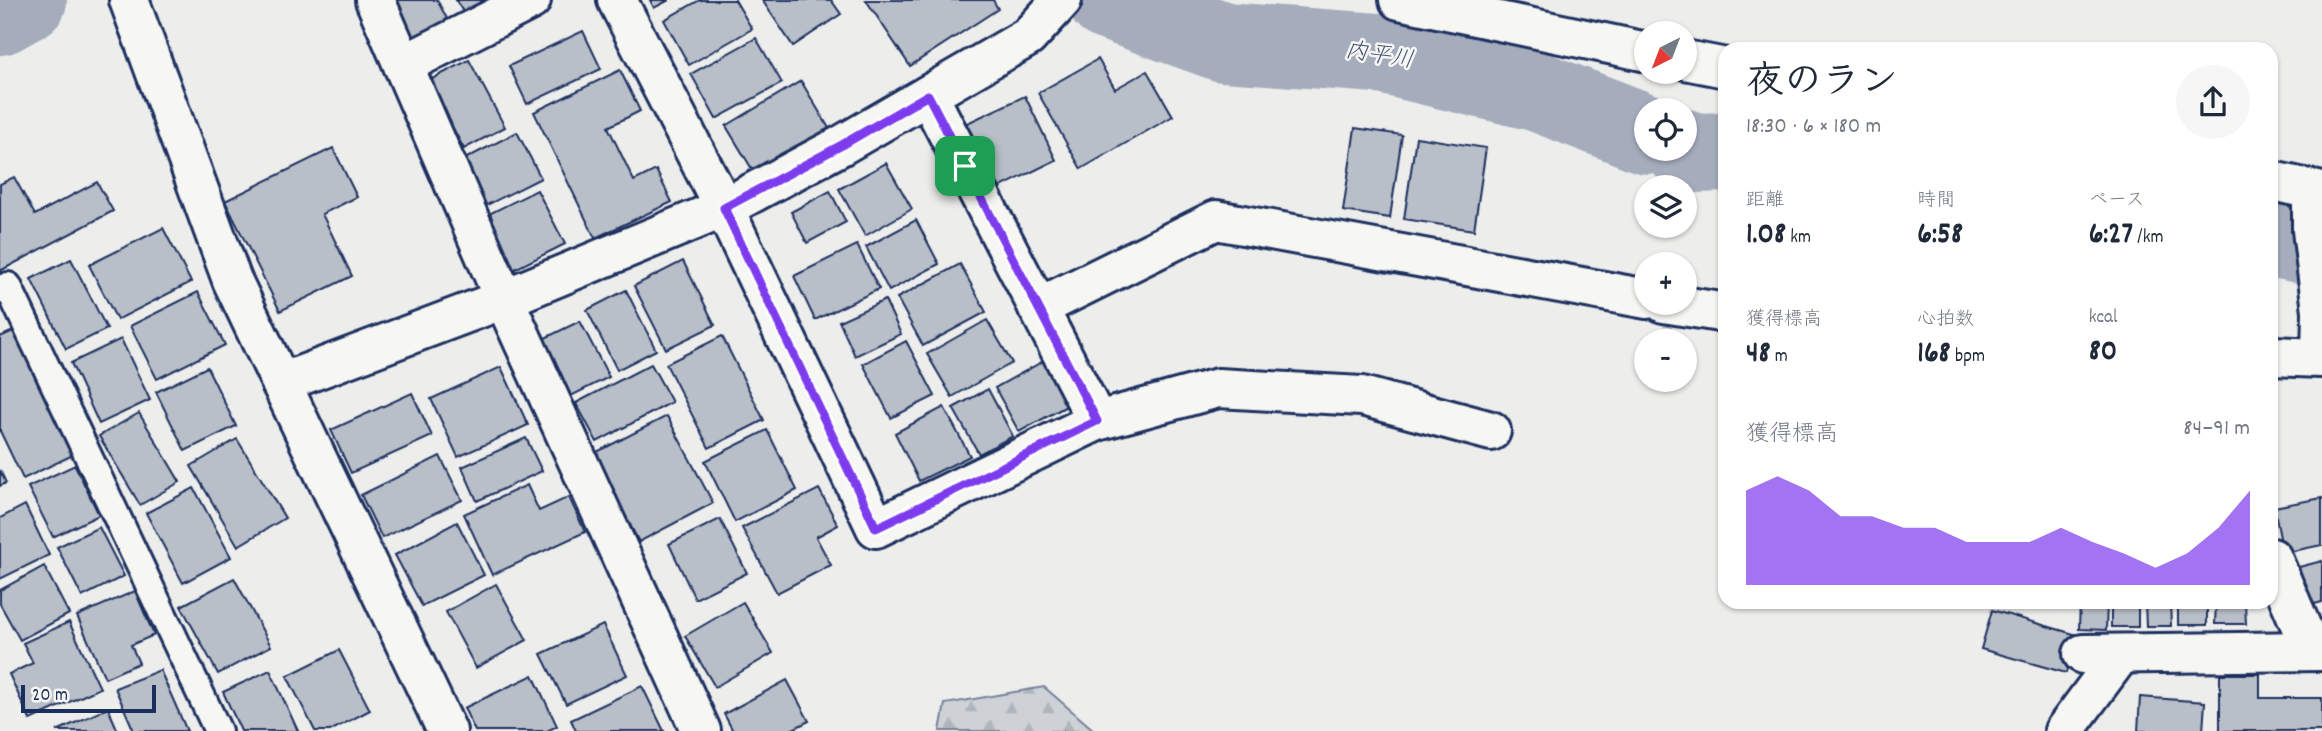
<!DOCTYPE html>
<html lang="ja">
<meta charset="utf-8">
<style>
:root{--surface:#fff;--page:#f6f6f7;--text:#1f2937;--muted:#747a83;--accent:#7c3aed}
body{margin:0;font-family:Dekko,"Klee One",sans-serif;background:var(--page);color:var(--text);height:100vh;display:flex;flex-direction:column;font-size:26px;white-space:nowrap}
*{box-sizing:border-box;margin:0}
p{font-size:23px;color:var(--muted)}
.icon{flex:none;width:38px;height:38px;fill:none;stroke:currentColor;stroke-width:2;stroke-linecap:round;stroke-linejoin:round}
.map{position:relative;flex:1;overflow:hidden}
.panel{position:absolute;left:1718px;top:42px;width:560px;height:567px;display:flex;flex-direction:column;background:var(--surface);border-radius:21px;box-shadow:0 2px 5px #0004}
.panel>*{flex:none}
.needle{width:46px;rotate:222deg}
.controls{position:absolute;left:1634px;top:21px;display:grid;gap:14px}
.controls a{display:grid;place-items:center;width:63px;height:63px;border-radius:50%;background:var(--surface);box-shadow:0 2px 5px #0004;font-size:35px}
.scale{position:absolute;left:21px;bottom:18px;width:135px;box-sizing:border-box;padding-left:7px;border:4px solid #1b2f5e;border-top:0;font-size:19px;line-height:24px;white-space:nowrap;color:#1b2f5e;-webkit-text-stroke:5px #f6f6f2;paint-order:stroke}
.pin{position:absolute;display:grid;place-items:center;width:60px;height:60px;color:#fff;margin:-30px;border-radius:14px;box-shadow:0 4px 10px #0006}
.round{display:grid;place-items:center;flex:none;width:74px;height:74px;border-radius:37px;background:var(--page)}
.overview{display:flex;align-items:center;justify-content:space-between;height:119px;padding:0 28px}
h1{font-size:38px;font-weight:800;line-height:52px}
.figures{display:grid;grid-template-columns:repeat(3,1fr);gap:10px;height:119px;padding:7px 28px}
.figures div{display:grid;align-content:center}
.figures b{font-size:30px;font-weight:800}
.figures small{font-size:19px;font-weight:400}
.figures p{font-size:19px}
.chart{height:196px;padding:14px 28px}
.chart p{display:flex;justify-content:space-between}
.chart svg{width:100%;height:126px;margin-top:7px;fill:var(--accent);opacity:.7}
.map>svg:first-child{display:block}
.forest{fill:url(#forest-firs);stroke:#74809a;stroke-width:2}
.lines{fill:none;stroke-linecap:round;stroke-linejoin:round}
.river{stroke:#a5acbc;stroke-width:80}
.building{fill:#b9bfc8;stroke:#1b2f5e;stroke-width:2}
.service-casing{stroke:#1b2f5e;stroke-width:32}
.minor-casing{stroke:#1b2f5e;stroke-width:44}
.tertiary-casing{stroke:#1b2f5e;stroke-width:44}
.service{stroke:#f6f6f2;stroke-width:26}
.minor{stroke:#f6f6f2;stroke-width:38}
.tertiary{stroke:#f6f6f2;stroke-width:38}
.route-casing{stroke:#fff;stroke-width:14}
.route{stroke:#7c3aed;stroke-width:9}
.labels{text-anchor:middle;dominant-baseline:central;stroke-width:5;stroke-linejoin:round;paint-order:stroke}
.water-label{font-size:23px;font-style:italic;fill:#44547a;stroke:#f6f6f2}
</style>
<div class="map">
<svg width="2322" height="731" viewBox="0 0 2322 731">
<defs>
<pattern id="forest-firs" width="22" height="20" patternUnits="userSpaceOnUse" patternTransform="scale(1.75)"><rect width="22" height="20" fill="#ced2d7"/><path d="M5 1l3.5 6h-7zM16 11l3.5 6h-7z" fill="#b0b5bb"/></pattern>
</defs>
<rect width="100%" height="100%" fill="#edeeec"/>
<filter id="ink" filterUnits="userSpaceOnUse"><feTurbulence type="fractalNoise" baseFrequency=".0143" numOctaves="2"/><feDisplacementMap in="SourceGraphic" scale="14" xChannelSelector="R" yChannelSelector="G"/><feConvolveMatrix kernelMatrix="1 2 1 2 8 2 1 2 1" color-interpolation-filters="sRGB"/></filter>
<g filter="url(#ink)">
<path class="forest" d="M 1044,687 L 1095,731 L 940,731 L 945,704 Z"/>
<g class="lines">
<g class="river">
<path d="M 1107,0 L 1224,42 L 1378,53 L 1536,91 L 1647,134"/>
<path d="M 0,15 L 27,0"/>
<path d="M 1685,149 L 1696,153 L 1726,152"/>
<path d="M 2272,237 L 2322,248"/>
</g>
</g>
<g class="building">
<path d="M 390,0 L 437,0 L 451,26 L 414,46 Z"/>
<path d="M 456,0 L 492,0 L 464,14 Z"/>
<path d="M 650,0 L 669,0 L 654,8 Z"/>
<path d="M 700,0 L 735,0 L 752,29 L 689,65 L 664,20 Z"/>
<path d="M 762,0 L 831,0 L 841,14 L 793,46 Z"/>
<path d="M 866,0 L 993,0 L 998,9 L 910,66 Z"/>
<path d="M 583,31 L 601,69 L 527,104 L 509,66 Z"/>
<path d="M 756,38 L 782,83 L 716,119 L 691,74 Z"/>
<path d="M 1098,59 L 1115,89 L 1147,71 L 1173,116 L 1081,169 L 1038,93 Z"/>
<path d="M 469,60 L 505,127 L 464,149 L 428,81 Z"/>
<path d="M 620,70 L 640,111 L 608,127 L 634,181 L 656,170 L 672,202 L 595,238 L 534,112 Z"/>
<path d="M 801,81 L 830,130 L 755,174 L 726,126 Z"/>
<path d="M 1025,96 L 1056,160 L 997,189 L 965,124 Z"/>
<path d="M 1355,128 L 1402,135 L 1390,218 L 1343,211 Z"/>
<path d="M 517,132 L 541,178 L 483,207 L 459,162 Z"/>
<path d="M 1416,137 L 1486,148 L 1474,230 L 1404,219 Z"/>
<path d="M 333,148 L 357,197 L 322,214 L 352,276 L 280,311 L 225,201 Z"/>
<path d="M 886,163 L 912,209 L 865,236 L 839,189 Z"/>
<path d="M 14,177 L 35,215 L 97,182 L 113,211 L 0,271 L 0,184 Z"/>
<path d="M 537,190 L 565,244 L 511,271 L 483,217 Z"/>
<path d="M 830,191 L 846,222 L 807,243 L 791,212 Z"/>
<path d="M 916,220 L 939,264 L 889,291 L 866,247 Z"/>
<path d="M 163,228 L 191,282 L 117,320 L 89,265 Z"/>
<path d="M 857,245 L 879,289 L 815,320 L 794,276 Z"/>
<path d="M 71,259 L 107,329 L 66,349 L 31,279 Z"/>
<path d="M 683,261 L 715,325 L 666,349 L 634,286 Z"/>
<path d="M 960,264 L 986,312 L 923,346 L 897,298 Z"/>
<path d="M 626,290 L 656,350 L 617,370 L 587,310 Z"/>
<path d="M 198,292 L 225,345 L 157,379 L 130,326 Z"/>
<path d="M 885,300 L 901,334 L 855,356 L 839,321 Z"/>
<path d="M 987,320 L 1012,363 L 952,397 L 927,354 Z"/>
<path d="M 580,321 L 609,377 L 571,396 L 543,339 Z"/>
<path d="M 13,331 L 73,455 L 23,479 L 0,431 L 0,337 Z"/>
<path d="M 722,336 L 764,420 L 709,448 L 666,364 Z"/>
<path d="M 121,339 L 150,400 L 99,424 L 71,363 Z"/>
<path d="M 906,341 L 935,396 L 891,418 L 863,364 Z"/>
<path d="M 1047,359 L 1072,403 L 1019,432 L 995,388 Z"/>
<path d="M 651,364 L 672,402 L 597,442 L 576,403 Z"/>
<path d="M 207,367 L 236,426 L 185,451 L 156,392 Z"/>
<path d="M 501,367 L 528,425 L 458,457 L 431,399 Z"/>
<path d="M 988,389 L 1013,436 L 979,454 L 953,408 Z"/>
<path d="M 412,393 L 432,436 L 351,473 L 331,430 Z"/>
<path d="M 944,407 L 970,456 L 919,481 L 895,433 Z"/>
<path d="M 139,413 L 180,482 L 140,505 L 99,436 Z"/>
<path d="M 667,416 L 713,503 L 639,542 L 593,454 Z"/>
<path d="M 767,430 L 797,490 L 735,522 L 705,461 Z"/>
<path d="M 526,438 L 542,471 L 477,501 L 462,467 Z"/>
<path d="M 237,439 L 285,518 L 238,546 L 191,466 Z"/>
<path d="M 440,456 L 462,500 L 382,538 L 361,495 Z"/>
<path d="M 75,465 L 99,515 L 53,537 L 28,487 Z"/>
<path d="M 0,470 L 6,483 L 0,486 Z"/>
<path d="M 527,485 L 539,511 L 569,497 L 585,532 L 492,575 L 464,514 Z"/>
<path d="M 194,488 L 231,557 L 183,583 L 146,513 Z"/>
<path d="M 819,489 L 838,525 L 816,537 L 831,565 L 777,593 L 742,528 Z"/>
<path d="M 2322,498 L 2322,545 L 2283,553 L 2274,507 Z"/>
<path d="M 25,505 L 49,555 L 0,579 L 0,518 Z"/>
<path d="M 720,519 L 747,573 L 695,599 L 669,544 Z"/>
<path d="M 457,522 L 484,575 L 422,606 L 395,555 Z"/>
<path d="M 99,527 L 124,576 L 82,597 L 57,547 Z"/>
<path d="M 2322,561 L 2322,602 L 2311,605 L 2299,567 Z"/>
<path d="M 44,566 L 69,614 L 20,640 L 0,604 L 0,590 Z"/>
<path d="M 234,578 L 271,646 L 218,674 L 181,606 Z"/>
<path d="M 496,584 L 527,640 L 476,668 L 446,612 Z"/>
<path d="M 135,591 L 154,635 L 131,645 L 139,663 L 105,678 L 77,616 Z"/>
<path d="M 743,602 L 773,653 L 715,687 L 685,636 Z"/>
<path d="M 2038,602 L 2074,602 L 2074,609 L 2038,607 Z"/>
<path d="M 2080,602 L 2107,602 L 2106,630 L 2079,629 Z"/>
<rect x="2111" y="602" width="27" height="25"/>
<path d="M 2145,602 L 2170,602 L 2171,626 L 2146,626 Z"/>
<rect x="2178" y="602" width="29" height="23"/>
<path d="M 2216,602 L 2245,602 L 2246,624 L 2215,624 Z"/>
<path d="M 1992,610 L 2077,635 L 2066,673 L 1981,649 Z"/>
<path d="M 69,622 L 100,688 L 30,720 L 9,674 L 33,663 L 23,643 Z"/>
<path d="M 603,625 L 627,675 L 566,704 L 541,654 Z"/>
<path d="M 339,650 L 370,710 L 330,731 L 315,731 L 287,676 Z"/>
<path d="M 160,670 L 187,731 L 134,731 L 115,688 Z"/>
<path d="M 270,670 L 298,731 L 241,731 L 223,692 Z"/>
<path d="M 2220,674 L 2260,674 L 2260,698 L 2322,698 L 2322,731 L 2220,731 Z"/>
<path d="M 533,675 L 557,726 L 547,731 L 475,731 L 464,708 Z"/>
<path d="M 787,680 L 809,721 L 789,731 L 733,731 L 724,714 Z"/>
<path d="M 642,686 L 664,731 L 576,731 L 571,720 Z"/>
<path d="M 2140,697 L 2205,702 L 2203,731 L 2138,731 Z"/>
<path d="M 108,708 L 118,731 L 57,731 Z"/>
</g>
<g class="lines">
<defs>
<path id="service" d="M 0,290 L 8,286 L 218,731"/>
<g id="minor">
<path d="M 129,0 L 232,280 L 447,731"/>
<path d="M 375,0 L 504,299 L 701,731"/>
<path d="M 617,0 L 724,208 L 876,528 L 1097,421 L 1218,388 L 1362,396 L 1491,431"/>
<path d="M 403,65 L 531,0"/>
<path d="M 928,95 L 1097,421"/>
<path d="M 1664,303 L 1726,313"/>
<path d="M 1038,308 L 1216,220 L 1647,299"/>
<path d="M 2272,356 L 2321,358 L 2322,311 L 2312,230 L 2312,190"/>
<path d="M 281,383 L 504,299 L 724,208 L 842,145 L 1028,37 L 1062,0"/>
<path d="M 2272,558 L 2311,650"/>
<path d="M 2083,654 L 2322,651"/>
<path d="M 2064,731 L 2121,654"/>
</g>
<g id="tertiary">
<path d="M 1399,0 L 1647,52"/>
<path d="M 1685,60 L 1726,68"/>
<path d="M 2272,181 L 2322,192"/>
</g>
</defs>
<use href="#service" class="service-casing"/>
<use href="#minor" class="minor-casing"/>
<use href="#tertiary" class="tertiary-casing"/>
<use href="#service" class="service"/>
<use href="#minor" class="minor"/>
<use href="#tertiary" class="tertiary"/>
</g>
</g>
<g class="lines" filter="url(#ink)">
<defs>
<path id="route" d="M 928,95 L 1097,421 L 876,528 L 724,208 L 842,145 Z"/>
</defs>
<use href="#route" class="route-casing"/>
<use href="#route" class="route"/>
</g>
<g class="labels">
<g class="water-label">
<text transform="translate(1379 57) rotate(9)">内平川</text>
</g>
</g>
</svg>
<div class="controls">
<a><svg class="needle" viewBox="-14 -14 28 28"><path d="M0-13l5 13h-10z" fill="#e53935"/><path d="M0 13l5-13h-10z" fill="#747a83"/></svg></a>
<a><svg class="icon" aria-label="locate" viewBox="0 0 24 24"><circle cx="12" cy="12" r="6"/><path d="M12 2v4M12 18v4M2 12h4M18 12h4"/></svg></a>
<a><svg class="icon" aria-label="layers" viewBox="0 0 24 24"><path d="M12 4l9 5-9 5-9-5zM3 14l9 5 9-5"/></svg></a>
<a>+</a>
<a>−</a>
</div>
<div class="scale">20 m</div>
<div class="pin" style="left:965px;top:166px;background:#1e9e55"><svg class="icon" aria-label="arrive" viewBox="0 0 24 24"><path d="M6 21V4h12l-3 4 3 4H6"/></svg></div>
<section class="panel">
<div class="overview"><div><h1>夜のラン</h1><p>18:30 · 6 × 180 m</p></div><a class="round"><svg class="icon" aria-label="share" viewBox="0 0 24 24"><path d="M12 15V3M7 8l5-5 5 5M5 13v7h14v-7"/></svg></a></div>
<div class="figures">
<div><p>距離</p><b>1.08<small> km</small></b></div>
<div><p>時間</p><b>6:58</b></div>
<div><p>ペース</p><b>6:27<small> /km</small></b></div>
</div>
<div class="figures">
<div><p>獲得標高</p><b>48<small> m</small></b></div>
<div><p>心拍数</p><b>168<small> bpm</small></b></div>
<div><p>kcal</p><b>80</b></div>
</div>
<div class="chart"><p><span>獲得標高</span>84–91 m</p>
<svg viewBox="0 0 160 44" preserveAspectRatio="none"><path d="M0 44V11L10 6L20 11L30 20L40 20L50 24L60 24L70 29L80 29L90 29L100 24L110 29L120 33L130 38L140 33L150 24L160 11V44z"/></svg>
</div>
</section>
</div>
